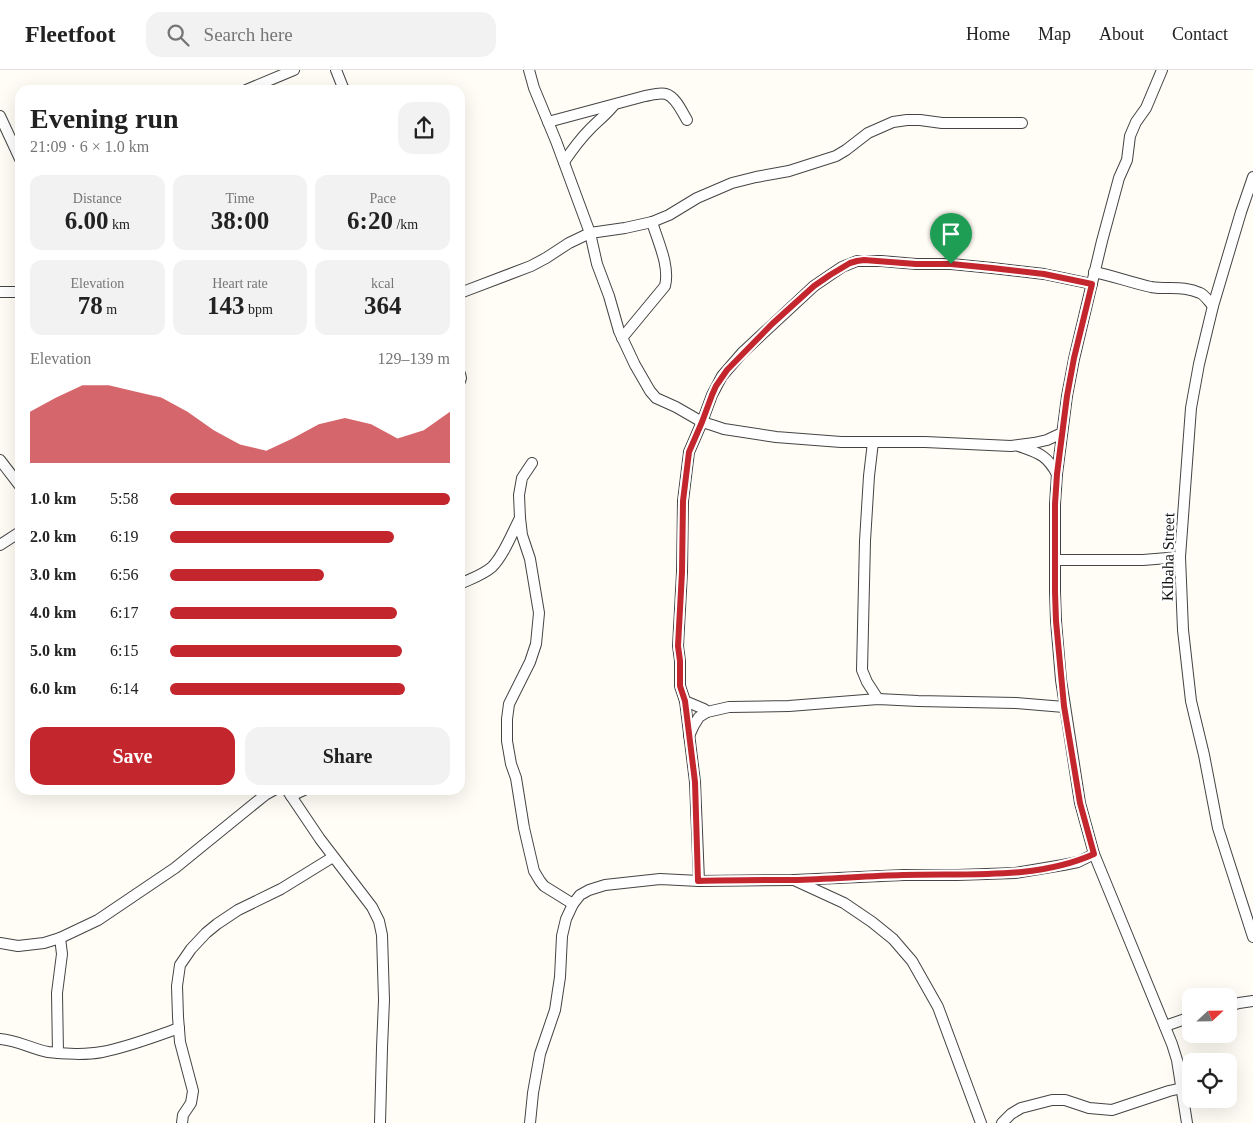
<!DOCTYPE html>
<meta charset="utf-8">
<style>
:root{--surface:#fff;--page:#f2f2f2;--text:#222;--muted:#767676;--line:#e0e0e0;--accent:#c4262e}
body{margin:0;font-family:Georgia,serif;background:var(--page);color:var(--text);height:100vh;display:flex;flex-direction:column;font-size:19px;white-space:nowrap}
*{box-sizing:border-box;margin:0}
p{font-size:16px;color:var(--muted)}
.icon{flex:none;width:28px;height:28px;fill:none;stroke:currentColor;stroke-width:2;stroke-linecap:round;stroke-linejoin:round}
.map{position:relative;flex:1;overflow:hidden}
.drawer{position:absolute;left:15px;top:15px;width:450px;height:710px;display:flex;flex-direction:column;background:var(--surface);border-radius:15px;box-shadow:0 5px 20px #0002}
.drawer>*{flex:none}
.needle{width:32px;rotate:68deg}
.buttons{position:absolute;left:1182px;top:918px;display:grid;gap:10px}
.buttons a{display:grid;place-items:center;width:55px;height:55px;border-radius:10px;background:var(--surface);box-shadow:0 5px 20px #0002;font-size:25px}
.pin{position:absolute;display:grid;place-items:center;width:42px;height:42px;color:#fff;margin:-51px -21px;border-radius:50% 50% 50% 0;rotate:-45deg;box-shadow:0 0 5px #0007}
.pin .icon{rotate:45deg}
.round{display:grid;place-items:center;flex:none;width:52px;height:52px;border-radius:15px;background:var(--page)}
.summary{display:flex;align-items:center;justify-content:space-between;height:85px;padding:0 15px}
h1{font-size:28px;font-weight:600;line-height:38px}
.stats{display:grid;grid-template-columns:repeat(3,1fr);gap:8px;height:85px;padding:5px 15px}
.stats div{display:grid;align-content:center;border-radius:12px;background:var(--page);text-align:center}
.stats b{font-size:25px;font-weight:600}
.stats small{font-size:14px;font-weight:400}
.stats p{font-size:14px}
.chart{height:140px;padding:10px 15px}
.chart p{display:flex;justify-content:space-between}
.chart svg{width:100%;height:90px;margin-top:5px;fill:var(--accent);opacity:.7}
.action{display:flex;gap:10px;margin-top:auto;padding:10px 15px}
.action a{flex:1;height:58px;border-radius:15px;background:var(--accent);color:#fff;font-size:20px;font-weight:600;line-height:58px;text-align:center}
.action a+a{background:var(--page);color:var(--text)}
ul{padding:0 15px;list-style:none;font-size:16px}
li{display:grid;grid-template-columns:80px 60px 1fr;align-items:center;height:38px}
li i{height:12px;border-radius:6px;background:var(--accent)}
header{display:flex;align-items:center;gap:30px;box-sizing:border-box;height:70px;padding:0 25px;background:var(--surface);border-bottom:1px solid var(--line)}
header strong{font-size:24px}
nav{display:flex;gap:28px;margin-inline-start:auto;font-size:18px}
.search{width:350px;height:45px;background:var(--page);display:flex;align-items:center;gap:12px;box-sizing:border-box;padding:0 18px;border-radius:15px;color:var(--muted);font-size:19px}
.map>svg:first-child{display:block}
.lines{fill:none;stroke-linecap:round;stroke-linejoin:round}
.minor-casing{stroke:#444;stroke-width:12}
.minor{stroke:#fff;stroke-width:10}
.route-casing{stroke:#fff;stroke-width:10}
.route{stroke:#c4262e;stroke-width:6}
.labels{text-anchor:middle;dominant-baseline:central;stroke-width:5;stroke-linejoin:round;paint-order:stroke}
.street-label{font-size:16px;fill:#111;stroke:#fff}
</style>
<header>
<strong>Fleetfoot</strong>
<div class="search"><svg class="icon" aria-label="search" viewBox="0 0 24 24"><circle cx="10" cy="10" r="6"/><path d="M15 15l6 6"/></svg>Search here</div>
<nav><a>Home</a><a>Map</a><a>About</a><a>Contact</a></nav>
</header>
<div class="map">
<svg width="1253" height="1053" viewBox="0 0 1253 1053">
<rect width="100%" height="100%" fill="#fffdf5"/>
<g class="lines">
<defs>
<g id="minor">
<path d="M 336,0 L 344,20"/>
<path d="M 529,0 L 534,18 L 556,71 L 590,163 L 597,194 L 609,226 L 619,261 L 635,295 L 650,321 L 656,328 L 676,337 L 702,352 L 712,355 L 724,359 L 776,367 L 841,372 L 925,372 L 1011,376 L 1034,373 L 1047,370 L 1062,363"/>
<path d="M 1162,0 L 1146,38 L 1136,52 L 1130,66 L 1127,90 L 1119,108 L 1102,171 L 1074,289 L 1067,326 L 1057,404 L 1055,434 L 1055,522 L 1056,551 L 1061,610 L 1080,733 L 1094,784 L 1172,974 L 1177,990 L 1187,1053"/>
<path d="M 246,20 L 294,0"/>
<path d="M 0,46 L 20,89"/>
<path d="M 548,52 L 645,26 C 651,25 660,22 666,24 C 676,27 682,42 687,50"/>
<path d="M 564,92 C 572,80 581,68 591,58 C 599,50 607,44 614,35"/>
<path d="M 1253,107 L 1241,142 L 1213,236 L 1199,294 L 1191,338 L 1180,487 L 1183,560 L 1191,631 L 1204,685 L 1218,758 L 1253,867"/>
<path d="M 1094,202 C 1114,206 1132,213 1151,217 C 1168,220 1183,215 1200,223 C 1205,225 1209,232 1213,236"/>
<path d="M 0,222 L 20,222"/>
<path d="M 460,223 L 531,196 L 546,188 L 569,173 L 590,163 L 625,158 L 652,152 L 669,145 L 697,128 L 732,113 L 756,107 L 789,101 L 836,86 L 846,80 L 868,63 L 893,52 L 907,50 L 920,50 L 942,53 L 1022,53"/>
<path d="M 622,268 L 665,216 C 670,196 658,172 652,152"/>
<path d="M 460,304 L 461,308 L 460,311"/>
<path d="M 873,372 L 869,406 L 865,471 L 862,600 L 867,612 L 878,629"/>
<path d="M 1019,376 C 1038,383 1046,384 1057,404"/>
<path d="M 0,390 L 20,416"/>
<path d="M 532,393 L 522,408 L 519,425 L 520,448 L 522,465 L 530,489 L 539,543 L 536,574 L 530,592 L 509,634 L 507,649 L 507,671 L 511,694 L 516,708 L 524,758 L 534,801 L 540,811 L 544,816 L 573,834"/>
<path d="M 0,475 L 20,462"/>
<path d="M 1055,490 L 1143,490 L 1180,487"/>
<path d="M 460,514 C 470,509 483,505 492,497 C 504,485 512,463 520,448"/>
<path d="M 685,631 L 704,639 L 707,642"/>
<path d="M 689,666 L 694,655 L 699,647 L 707,642 L 729,637 L 789,636 L 878,629 L 918,631 L 1016,633 L 1064,637"/>
<path d="M 287,720 L 320,769 L 372,837 L 379,851 L 382,865 L 384,930 L 382,978 L 380,1053"/>
<path d="M 291,726 L 304,720"/>
<path d="M 794,810 L 844,833 L 872,852 L 893,869 L 912,891 L 938,937 L 981,1053"/>
<path d="M 699,811 L 695,712 L 685,631 L 680,616 L 680,591 L 678,576 L 682,502 L 683,431 L 689,382 L 702,352 L 712,325 L 722,306 L 742,283 L 814,216 L 842,197 L 857,191 L 881,191 L 916,194 L 951,194 L 992,198 L 1044,204 L 1092,214"/>
<path d="M 0,873 L 18,876 L 44,873 L 60,868 L 98,850 L 175,798 L 265,725 L 274,720"/>
<path d="M 1229,936 L 1239,933 L 1253,931"/>
<path d="M 1165,956 L 1191,947"/>
<path d="M 0,969 C 17,970 32,979 48,982 C 63,984 87,985 102,982 C 128,977 154,967 179,958"/>
<path d="M 58,983 L 57,923 L 62,884 L 60,868"/>
<path d="M 182,1053 L 183,1045 L 191,1033 L 193,1021 L 180,972 L 178,947 L 177,916 L 180,895 L 191,879 L 206,863 L 217,854 L 238,840 L 281,819 L 333,787"/>
<path d="M 530,1053 L 533,1023 L 540,984 L 555,940 L 560,907 L 562,866 L 566,849 L 573,834 L 580,825 L 589,820 L 605,815 L 660,809 L 699,811 L 794,810 L 904,805 L 957,805 L 1015,803 L 1063,795 L 1078,792 L 1094,784"/>
<path d="M 1002,1053 L 1011,1044 L 1021,1038 L 1052,1030 L 1065,1030 L 1089,1038 L 1112,1040 L 1169,1021 L 1182,1018"/>
</g>
</defs>
<use href="#minor" class="minor-casing"/>
<use href="#minor" class="minor"/>
</g>
<g class="lines">
<defs>
<path id="route" d="M 864,190 L 916,194 L 951,194 L 992,198 L 1044,204 L 1092,214 L 1074,288 L 1067,326 L 1057,404 L 1055,434 L 1055,522 L 1056,551 L 1064,636 L 1080,733 L 1094,784 C 1037,810 966,803 903,805 C 867,806 830,809 793,810 C 762,810 730,810 698,811 L 695,712 L 685,631 L 680,616 L 680,591 L 678,576 L 682,502 L 683,431 L 689,382 L 702,352 L 712,325 L 716,316 L 727,300 L 772,254 L 814,216 L 830,205 L 850,193 L 857,191 Z"/>
</defs>
<use href="#route" class="route-casing"/>
<use href="#route" class="route"/>
</g>
<g class="labels">
<g class="street-label">
<text transform="translate(1168 487) rotate(-89)">KIbaha Street</text>
</g>
</g>
</svg>
<div class="buttons">
<a><svg class="needle" viewBox="-14 -14 28 28"><path d="M0-13l5 13h-10z" fill="#e53935"/><path d="M0 13l5-13h-10z" fill="#767676"/></svg></a>
<a><svg class="icon" aria-label="locate" viewBox="0 0 24 24"><circle cx="12" cy="12" r="6"/><path d="M12 2v4M12 18v4M2 12h4M18 12h4"/></svg></a>
</div>
<div class="pin" style="left:951px;top:194px;background:#1e9e55"><svg class="icon" aria-label="arrive" viewBox="0 0 24 24"><path d="M6 21V4h12l-3 4 3 4H6"/></svg></div>
<section class="drawer">
<div class="summary"><div><h1>Evening run</h1><p>21:09 · 6 × 1.0 km</p></div><a class="round"><svg class="icon" aria-label="share" viewBox="0 0 24 24"><path d="M12 15V3M7 8l5-5 5 5M5 13v7h14v-7"/></svg></a></div>
<div class="stats">
<div><p>Distance</p><b>6.00<small> km</small></b></div>
<div><p>Time</p><b>38:00</b></div>
<div><p>Pace</p><b>6:20<small> /km</small></b></div>
</div>
<div class="stats">
<div><p>Elevation</p><b>78<small> m</small></b></div>
<div><p>Heart rate</p><b>143<small> bpm</small></b></div>
<div><p>kcal</p><b>364</b></div>
</div>
<div class="chart"><p><span>Elevation</span>129–139 m</p>
<svg viewBox="0 0 160 44" preserveAspectRatio="none"><path d="M0 44V19L10 12L20 6L30 6L40 9L50 12L60 19L70 28L80 35L90 38L100 32L110 25L120 22L130 25L140 32L150 28L160 19V44z"/></svg>
</div>
<ul>
<li><b>1.0 km</b>5:58<i style="width:100%"></i></li>
<li><b>2.0 km</b>6:19<i style="width:80%"></i></li>
<li><b>3.0 km</b>6:56<i style="width:55%"></i></li>
<li><b>4.0 km</b>6:17<i style="width:81%"></i></li>
<li><b>5.0 km</b>6:15<i style="width:83%"></i></li>
<li><b>6.0 km</b>6:14<i style="width:84%"></i></li>
</ul>
<div class="action"><a>Save</a><a>Share</a></div>
</section>
</div>
